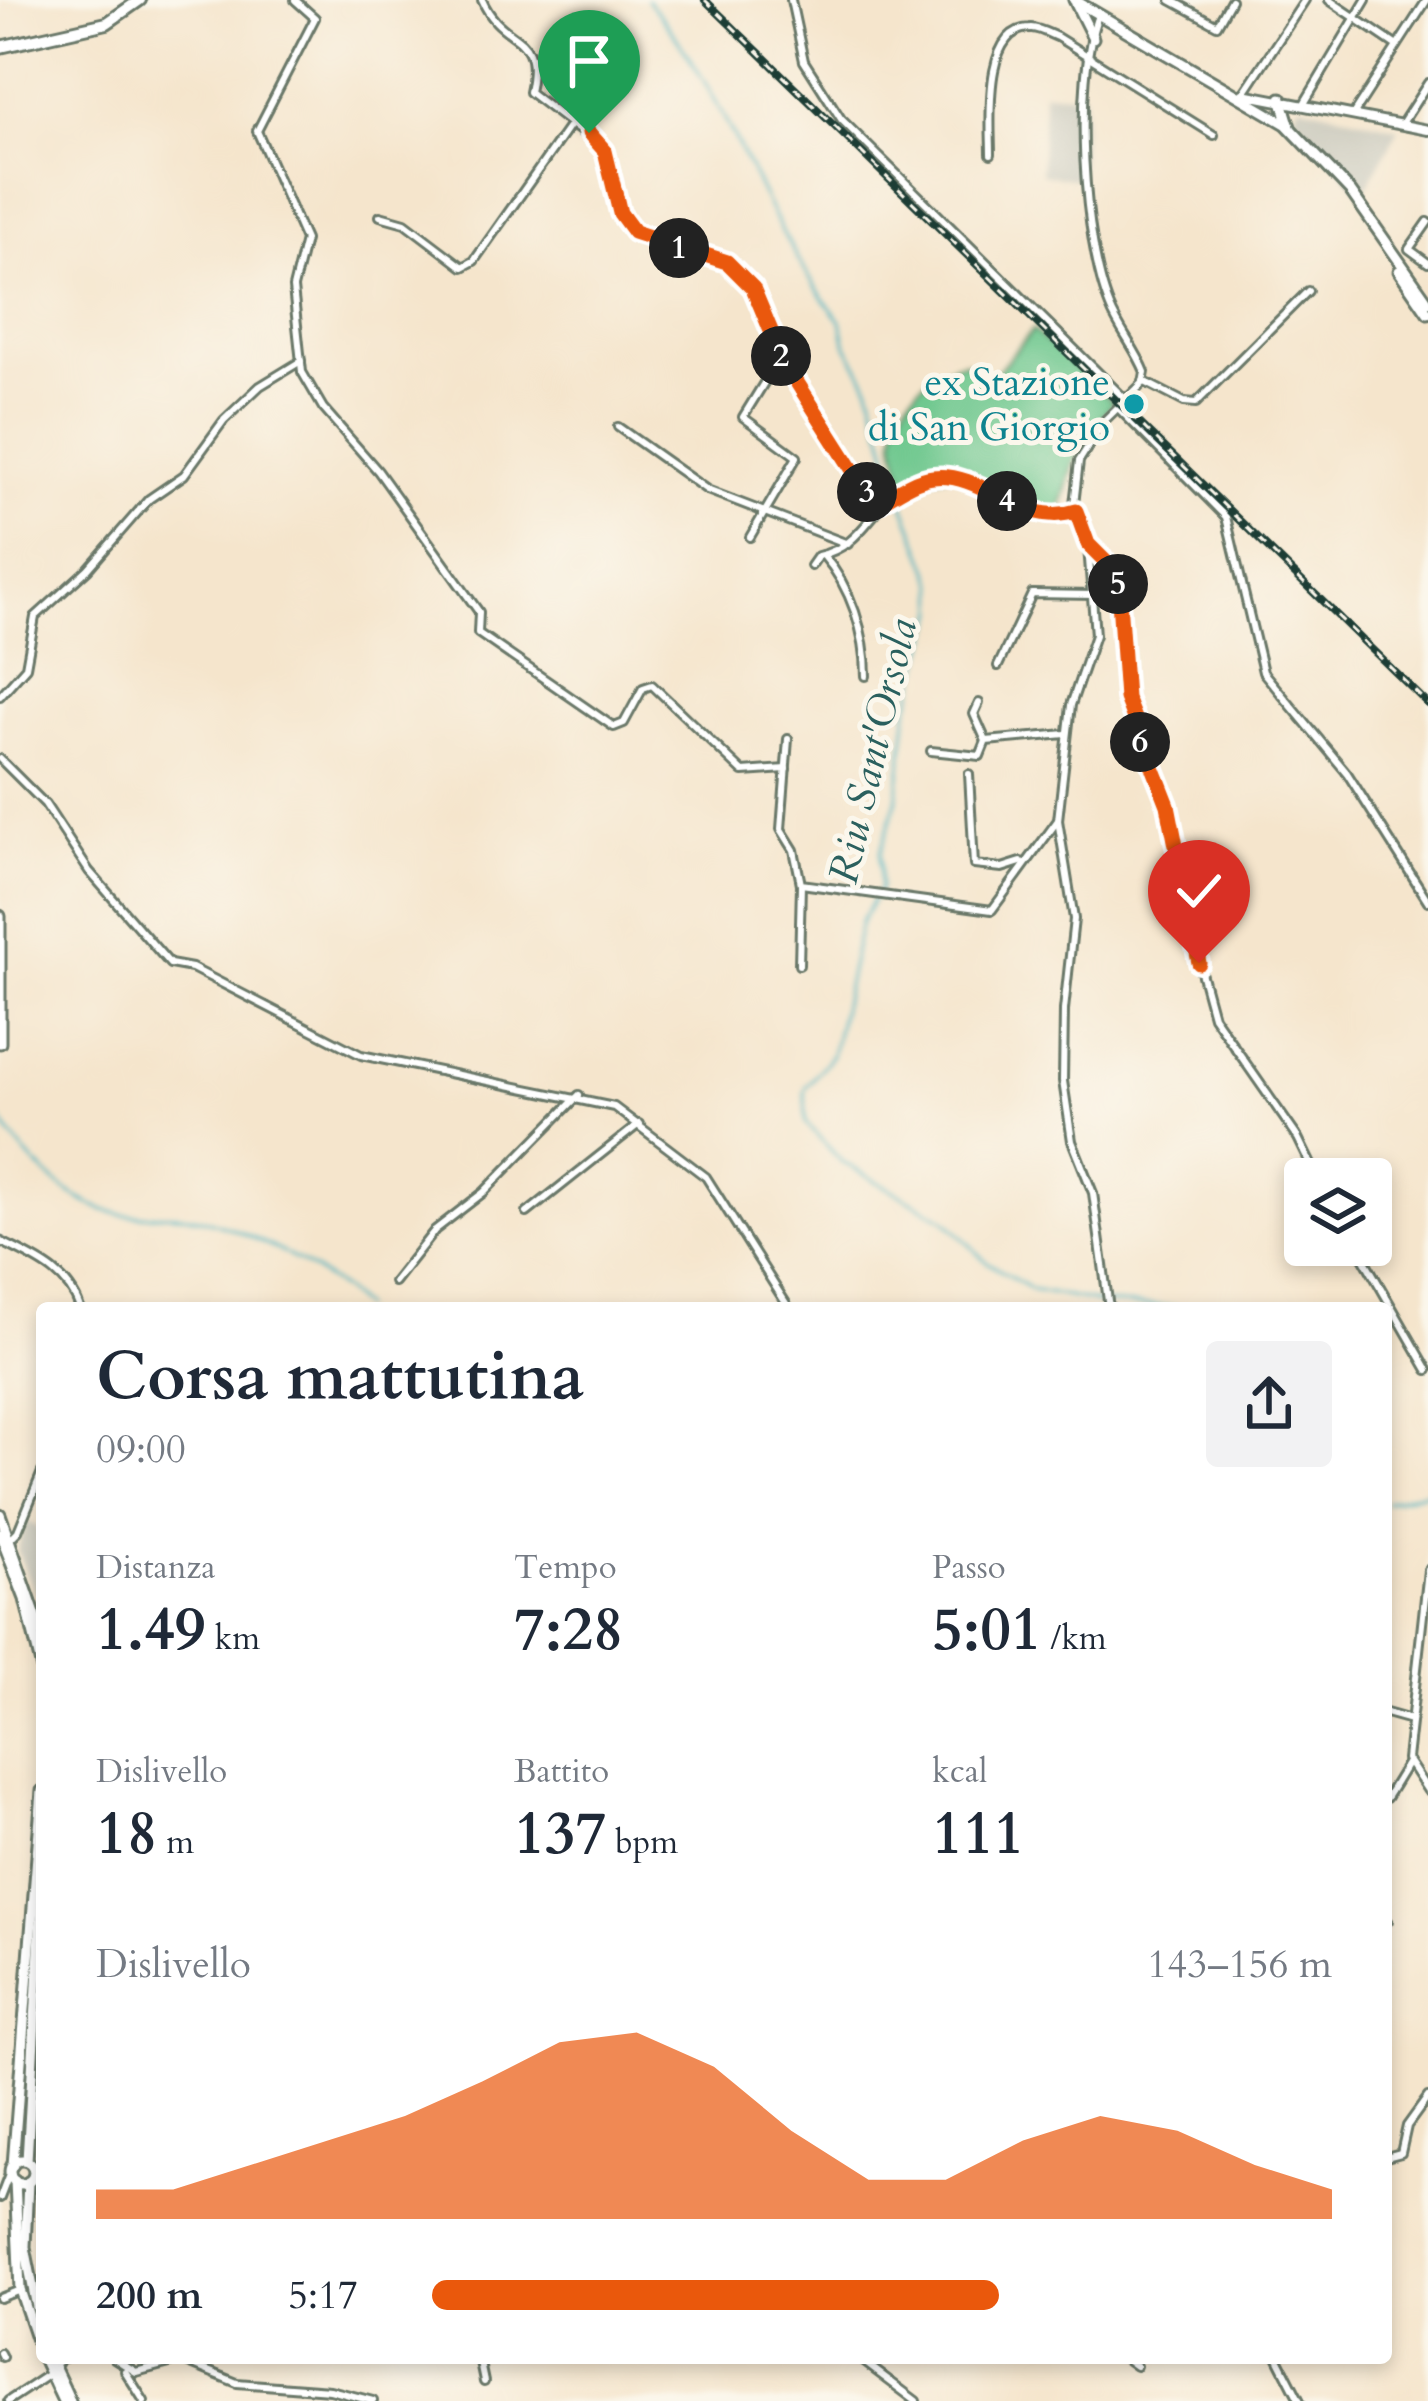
<!DOCTYPE html>
<html lang="it">
<meta charset="utf-8">
<style>
:root{--surface:#fff;--page:#f2f2f3;--text:#1f2937;--muted:#747a83;--accent:#ea580c}
body{margin:0;font-family:Cardo,serif;background:var(--page);color:var(--text);height:100vh;display:flex;flex-direction:column;font-size:45px;white-space:nowrap}
*{box-sizing:border-box;margin:0}
p{font-size:39px;color:var(--muted)}
.icon{flex:none;width:66px;height:66px;fill:none;stroke:currentColor;stroke-width:2;stroke-linecap:round;stroke-linejoin:round}
.map{position:relative;flex:1;overflow:hidden}
.drawer{position:absolute;left:36px;top:1302px;width:1356px;height:1062px;display:flex;flex-direction:column;background:var(--surface);border-radius:12px;box-shadow:0 6px 18px #0003}
.drawer>*{flex:none}
.controls{position:absolute;left:1284px;top:1158px;display:grid;gap:24px}
.controls a{display:grid;place-items:center;width:108px;height:108px;border-radius:12px;background:var(--surface);box-shadow:0 6px 18px #0003;font-size:60px}
.pin{position:absolute;display:grid;place-items:center;width:102px;height:102px;color:#fff;margin:-123px -51px;border-radius:50% 50% 50% 0;rotate:-45deg;box-shadow:0 0 12px #0007}
.pin .icon{rotate:45deg}
.km{position:absolute;width:60px;height:60px;margin:-30px;border-radius:50%;background:#222;color:#fff;font-size:33px;line-height:60px;text-align:center}
.round{display:grid;place-items:center;flex:none;width:126px;height:126px;border-radius:12px;background:var(--page)}
.head{display:flex;align-items:center;justify-content:space-between;height:204px;padding:0 60px}
h1{font-size:66px;font-weight:700;line-height:90px}
.figures{display:grid;grid-template-columns:repeat(3,1fr);gap:18px;height:204px;padding:12px 60px}
.figures div{display:grid;align-content:center}
.figures b{font-size:60px;font-weight:700}
.figures small{font-size:33px;font-weight:400}
.figures p{font-size:33px}
.chart{height:336px;padding:24px 60px}
.chart p{display:flex;justify-content:space-between}
.chart svg{width:100%;height:216px;margin-top:12px;fill:var(--accent);opacity:.7}
ul{padding:0 60px;list-style:none;font-size:39px}
li{display:grid;grid-template-columns:192px 144px 1fr;align-items:center;height:90px}
li i{height:30px;border-radius:15px;background:var(--accent)}
.map>svg:first-child{display:block}
.industrial{fill:#c6c5b8}
.green{fill:#70c88f;stroke:#488262;stroke-width:3}
.lines{fill:none;stroke-linecap:round;stroke-linejoin:round}
.stream{stroke:#45b3c0;stroke-width:3}
.minor-casing{stroke:#6a7869;stroke-width:12}
.tertiary-casing{stroke:#6a7869;stroke-width:14}
.secondary-casing{stroke:#6a7869;stroke-width:15}
.primary-casing{stroke:#6a7869;stroke-width:16}
.minor{stroke:#fff;stroke-width:6}
.tertiary{stroke:#fff;stroke-width:8}
.secondary{stroke:#fff;stroke-width:9}
.primary{stroke:#fff;stroke-width:10}
.rail-casing{stroke:#1f3d34;stroke-width:8}
.rail{stroke:#fbf7ec;stroke-width:3;stroke-dasharray:9;stroke-linecap:butt}
.route-casing{stroke:#fff;stroke-width:24}
.route{stroke:#ea580c;stroke-width:15}
.culture-dot{fill:#0f9aa8;stroke:#fbf7ec;stroke-width:4.5}
.labels{text-anchor:middle;dominant-baseline:central;stroke-width:10;stroke-linejoin:round;paint-order:stroke}
.culture-label{font-size:39px;fill:#0d838f;stroke:#fbf7ec;text-anchor:end}
.water-label{font-size:42px;font-style:italic;fill:#2a605e;stroke:#fbf7ec}
</style>
<div class="map">
<svg width="1428" height="2401" viewBox="0 0 1428 2401">
<rect width="100%" height="100%" fill="#fbf7ec"/>
<filter id="ink" filterUnits="userSpaceOnUse"><feTurbulence type="fractalNoise" baseFrequency=".00833" numOctaves="2"/><feDisplacementMap in="SourceGraphic" scale="24" xChannelSelector="R" yChannelSelector="G"/><feConvolveMatrix kernelMatrix="1 2 1 2 8 2 1 2 1" color-interpolation-filters="sRGB"/></filter>
<filter id="wash" filterUnits="userSpaceOnUse"><feTurbulence type="fractalNoise" baseFrequency=".004" numOctaves="4" result="noise"/><feDisplacementMap in="SourceGraphic" scale="48" xChannelSelector="R" yChannelSelector="G"/><feGaussianBlur stdDeviation="2.7" result="paint"/><feColorMatrix in="noise" values="0 0 0 0 0 0 0 0 0 0 0 0 0 0 0 0 0 1.4 0 .05"/><feComposite in="paint" operator="in"/></filter>
<g filter="url(#wash)">
<rect width="100%" height="100%" fill="#f5e5cc"/>
<g class="industrial">
<path d="M 1043,92 L 1085,95 L 1081,180 L 1041,174 Z"/>
<path d="M 1299,104 L 1399,128 L 1362,196 L 1294,114 Z"/>
<path d="M 27,1521 L 42,1530 L 42,1610 L 17,1551 Z"/>
</g>
<path class="green" d="M 1033,330 L 1113,402 L 1078,449 L 1060,513 L 995,495 L 954,472 L 906,485 C 903,471 894,450 895,436 C 899,398 932,367 966,362 L 989,381 Z"/>
<g class="lines">
<g class="stream">
<path d="M 647,0 C 731,95 760,223 841,321 L 845,342 L 870,387 L 898,489"/>
<path d="M 806,1087 L 832,1055 L 861,921 L 880,888 L 880,853 L 897,801 L 908,710 L 937,610 L 936,585 L 900,495"/>
<path d="M 805,1091 L 806,1123 L 842,1162 L 944,1219 L 987,1262 L 1032,1290 L 1100,1303 L 1191,1308"/>
<path d="M 0,1119 C 27,1160 68,1204 120,1214 C 144,1218 168,1211 193,1217 C 241,1227 329,1272 362,1308"/>
<path d="M 1386,1502 L 1428,1491"/>
</g>
</g>
</g>
<g filter="url(#ink)">
<g class="lines">
<defs>
<g id="minor">
<path d="M 295,0 L 315,18 L 257,131 L 305,240 L 293,288 L 302,372 L 323,408 L 378,471 L 479,612 L 478,633 L 614,727 L 624,723 L 643,688 L 652,685 L 743,772 L 786,769"/>
<path d="M 482,0 C 503,48 543,28 529,92 L 605,150 L 620,213 L 634,232 L 727,261 L 738,271 L 753,288 L 784,362 L 877,505"/>
<path d="M 791,0 L 804,61 L 841,119 L 1126,400"/>
<path d="M 1171,0 L 1217,25 L 1231,0"/>
<path d="M 1329,0 L 1397,46"/>
<path d="M 1098,15 C 1073,82 1083,241 1110,307 C 1119,330 1136,349 1145,372 L 1143,383 L 1105,420 L 1079,461 L 1074,505 L 1088,547 L 1095,635 L 1071,705 L 1058,820 L 1074,919 L 1064,1010 L 1063,1081 L 1072,1141 L 1093,1193 L 1109,1308"/>
<path d="M 1243,94 L 1305,0"/>
<path d="M 1305,102 L 1366,0"/>
<path d="M 1354,113 L 1427,0"/>
<path d="M 1401,125 L 1428,83"/>
<path d="M 991,154 C 991,124 982,29 1030,28 C 1037,27 1050,34 1057,37 L 1214,135"/>
<path d="M 380,216 L 405,223 L 463,267 L 474,261 L 572,122"/>
<path d="M 1428,222 L 1409,249 L 1428,263"/>
<path d="M 1143,381 L 1184,402 L 1196,403 L 1308,291"/>
<path d="M 1118,408 L 1226,517 L 1263,672 L 1347,773 L 1428,901"/>
<path d="M 618,427 L 707,490 L 848,544"/>
<path d="M 750,537 L 797,457 L 743,417 L 767,378"/>
<path d="M 1090,547 L 1117,573 L 1126,697 L 1168,805 L 1192,939 L 1213,1016 L 1298,1138 L 1318,1179"/>
<path d="M 823,555 C 851,587 866,634 866,676"/>
<path d="M 811,566 L 818,556 C 872,544 868,496 927,477 C 979,461 1021,530 1076,510"/>
<path d="M 998,666 L 1032,594 L 1095,595"/>
<path d="M 0,696 L 26,667 L 35,617 L 88,569 L 149,499 L 184,475 L 224,420 L 260,386 L 301,361"/>
<path d="M 979,703 L 974,714 L 986,741"/>
<path d="M 788,739 L 781,829 L 794,850 L 801,884 L 992,910 L 1058,820"/>
<path d="M 931,751 L 980,756 L 986,741 L 1066,734"/>
<path d="M 0,759 L 45,804 L 89,871 L 170,964 L 192,968 L 361,1055 L 614,1107 L 706,1177 L 789,1308"/>
<path d="M 969,774 L 974,865 L 1002,868 L 1021,862"/>
<path d="M 799,965 L 801,884"/>
<path d="M 527,1213 L 639,1124"/>
<path d="M 0,1241 C 33,1258 68,1271 80,1308"/>
<path d="M 1356,1245 L 1428,1370"/>
<path d="M 394,1282 L 435,1230 L 484,1192 L 579,1095"/>
<path d="M 10,1539 L 18,1531 L 42,1472"/>
<path d="M 1428,1570 L 1407,1759 L 1428,1791"/>
<path d="M 1386,1713 L 1411,1720"/>
<path d="M 1386,1798 L 1408,1762"/>
<path d="M 1386,1920 L 1388,1921"/>
<path d="M 1386,2157 L 1401,2153 L 1407,2126 L 1428,2097"/>
<path d="M 31,2164 L 42,2168"/>
<path d="M 0,2198 L 10,2172"/>
<path d="M 0,2298 L 20,2290"/>
<path d="M 0,2353 L 2,2357"/>
<path d="M 114,2358 L 136,2372 L 181,2360 L 237,2383 L 330,2390 L 373,2401"/>
<path d="M 479,2358 L 484,2382"/>
<path d="M 859,2358 L 916,2401"/>
<path d="M 1125,2358 L 1136,2366"/>
<path d="M 1278,2358 L 1300,2401"/>
<path d="M 53,2365 L 63,2358"/>
<path d="M 125,2371 L 144,2401"/>
<path d="M 8,2401 L 49,2374"/>
</g>
<path id="tertiary" d="M 1243,94 L 1428,130"/>
<g id="secondary">
<path d="M 1074,0 L 1286,124 L 1351,192 L 1428,302"/>
<path d="M 1076,4 L 1093,38"/>
<path d="M 1281,98 L 1290,127"/>
<path d="M 1399,271 L 1428,313"/>
<path d="M 0,916 L 0,1043"/>
<path d="M 0,1514 L 42,1634"/>
<path d="M 0,1534 L 25,1599 L 42,1669"/>
<circle cx="22" cy="2172" r="12"/>
<path d="M 27,2161 L 42,1899"/>
<path d="M 13,2165 L 42,1791"/>
<path d="M 15,2181 L 20,2290 L 42,2355"/>
<path d="M 28,2182 L 25,2247 L 42,2332"/>
<path d="M 43,2358 L 63,2401"/>
<path d="M 50,2358 L 70,2401"/>
</g>
<path id="primary" d="M 0,47 L 107,23 L 140,0"/>
</defs>
<use href="#minor" class="minor-casing"/>
<use href="#tertiary" class="tertiary-casing"/>
<use href="#secondary" class="secondary-casing"/>
<use href="#primary" class="primary-casing"/>
<use href="#minor" class="minor"/>
<use href="#tertiary" class="tertiary"/>
<use href="#secondary" class="secondary"/>
<use href="#primary" class="primary"/>
<defs>
<path id="rail" d="M 705,0 L 1428,704"/>
</defs>
<use href="#rail" class="rail-casing"/>
<use href="#rail" class="rail"/>
</g>
</g>
<g class="lines" filter="url(#ink)">
<defs>
<path id="route" d="M 589,133 L 605,151 L 620,213 L 634,232 L 727,262 L 753,288 L 784,362 L 875,505 C 891,496 914,479 933,477 C 985,471 1023,529 1076,511 L 1088,544 L 1117,573 L 1126,698 L 1168,805 L 1199,963"/>
</defs>
<use href="#route" class="route-casing"/>
<use href="#route" class="route"/>
</g>
<circle class="culture-dot" cx="1134" cy="404" r="12"/>
<g class="labels">
<g class="culture-label">
<text x="1110" y="382">ex Stazione<tspan x="1110" dy="45">di San Giorgio</tspan></text>
</g>
<g class="water-label">
<text transform="translate(873 751) rotate(-77)">Riu Sant'Orsola</text>
</g>
</g>
</svg>
<div class="controls">
<a><svg class="icon" aria-label="layers" viewBox="0 0 24 24"><path d="M12 4l9 5-9 5-9-5zM3 14l9 5 9-5"/></svg></a>
</div>
<div class="pin" style="left:589px;top:133px;background:#1e9e55"><svg class="icon" aria-label="arrive" viewBox="0 0 24 24"><path d="M6 21V4h12l-3 4 3 4H6"/></svg></div>
<div class="pin" style="left:1199px;top:963px;background:#d93025"><svg class="icon" aria-label="check" viewBox="0 0 24 24"><path d="M5 12l5 5 9-10"/></svg></div>
<b class="km" style="left:679px;top:248px">1</b>
<b class="km" style="left:781px;top:356px">2</b>
<b class="km" style="left:867px;top:492px">3</b>
<b class="km" style="left:1007px;top:501px">4</b>
<b class="km" style="left:1118px;top:584px">5</b>
<b class="km" style="left:1140px;top:742px">6</b>
<section class="drawer">
<div class="head"><div><h1>Corsa mattutina</h1><p>09:00</p></div><a class="round"><svg class="icon" aria-label="share" viewBox="0 0 24 24"><path d="M12 15V3M7 8l5-5 5 5M5 13v7h14v-7"/></svg></a></div>
<div class="figures">
<div><p>Distanza</p><b>1.49<small> km</small></b></div>
<div><p>Tempo</p><b>7:28</b></div>
<div><p>Passo</p><b>5:01<small> /km</small></b></div>
</div>
<div class="figures">
<div><p>Dislivello</p><b>18<small> m</small></b></div>
<div><p>Battito</p><b>137<small> bpm</small></b></div>
<div><p>kcal</p><b>111</b></div>
</div>
<div class="chart"><p><span>Dislivello</span>143–156 m</p>
<svg viewBox="0 0 160 44" preserveAspectRatio="none"><path d="M0 44V38L10 38L20 33L30 28L40 23L50 16L60 8L70 6L80 13L90 26L100 36L110 36L120 28L130 23L140 26L150 33L160 38V44z"/></svg>
</div>
<ul>
<li><b>200 m</b>5:17<i style="width:63%"></i></li>
</ul>
</section>
</div>
